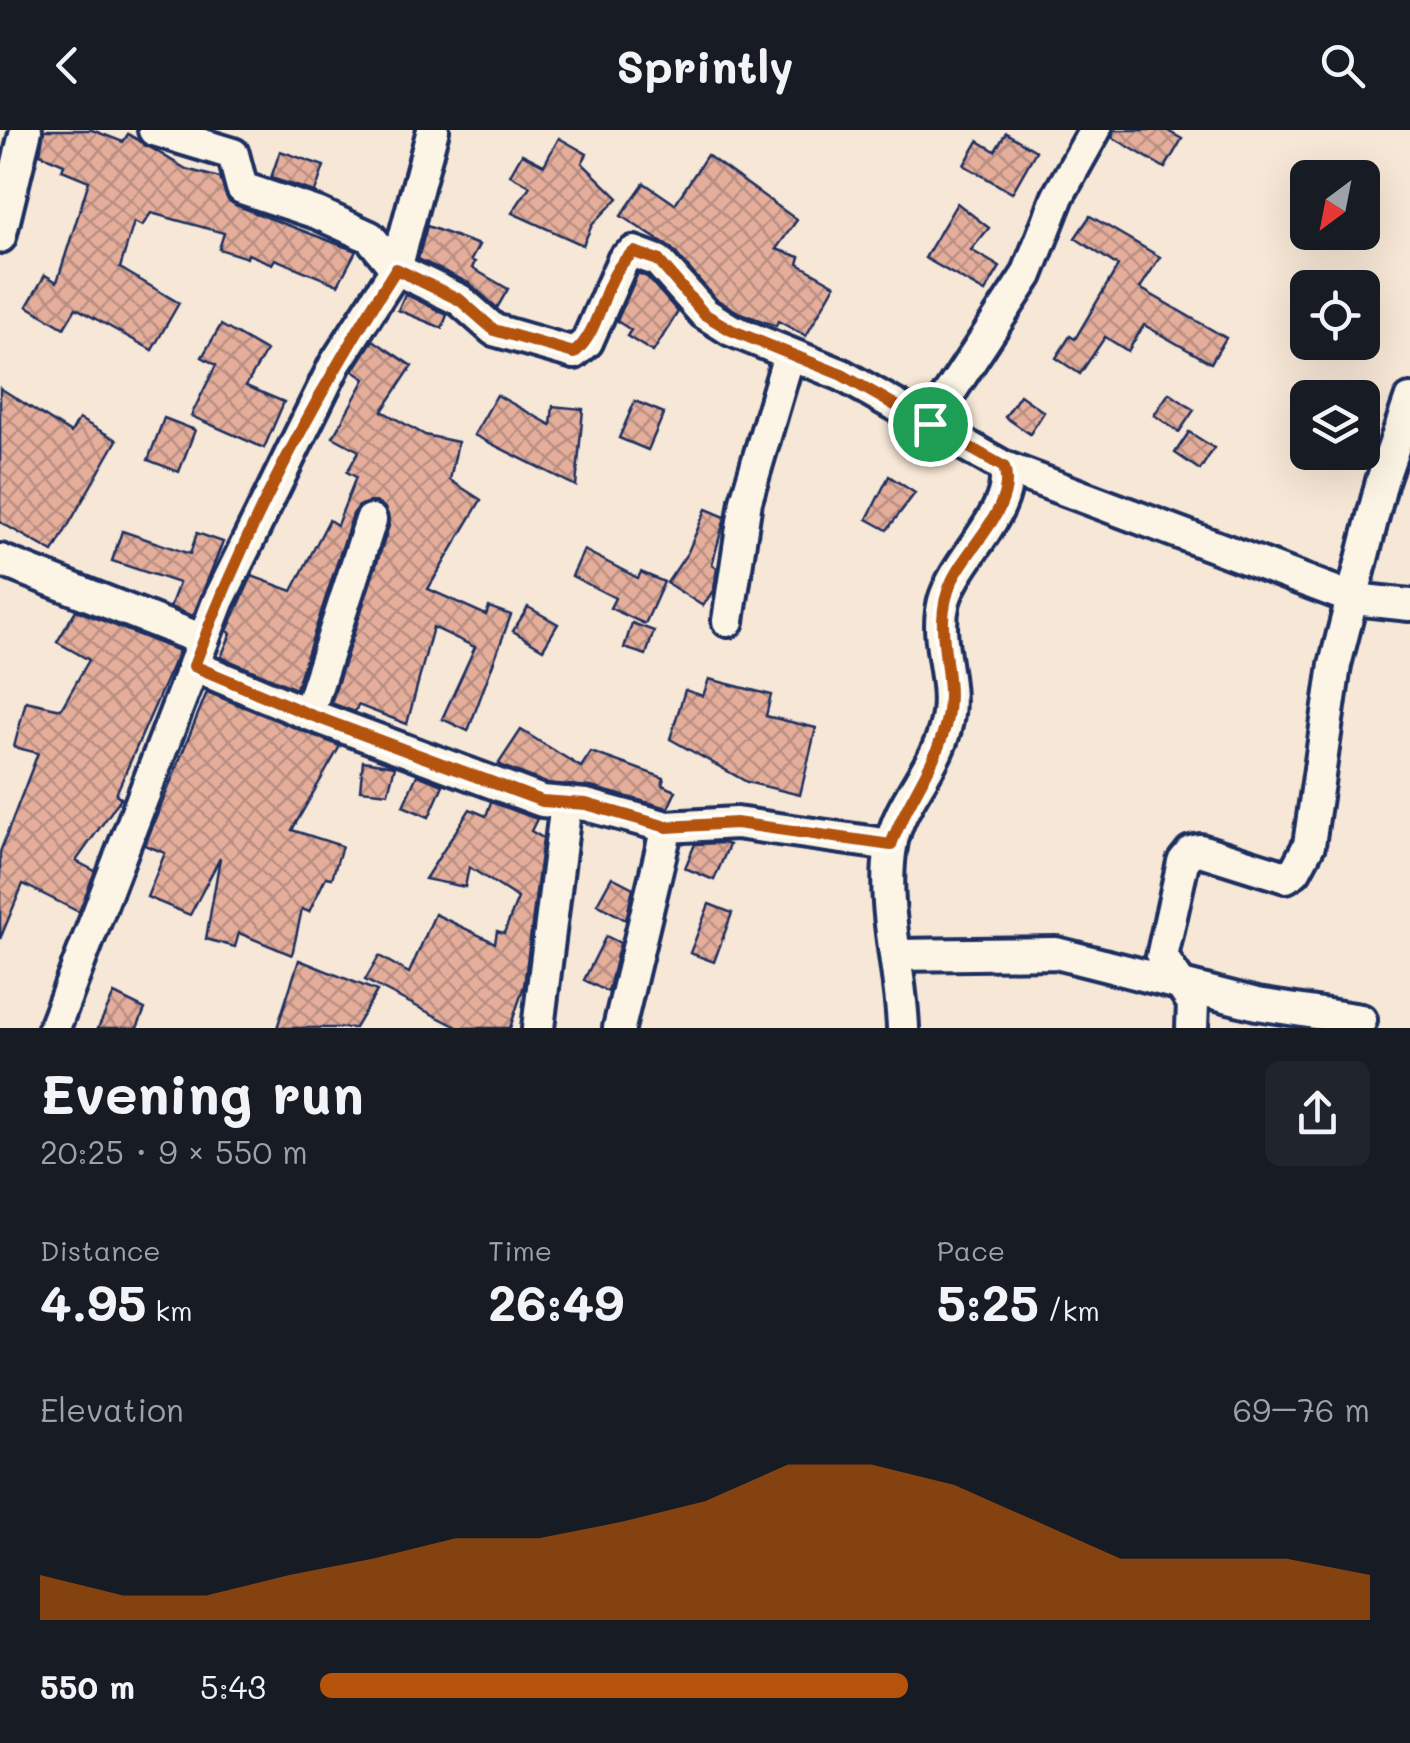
<!DOCTYPE html>
<meta charset="utf-8">
<style>
:root{--surface:#171b24;--page:#20242c;--text:#f1f3f6;--muted:#9ea1a6;--accent:#b45309}
body{margin:0;font-family:Mali,sans-serif;background:var(--page);color:var(--text);height:100vh;display:flex;flex-direction:column;font-size:38px;white-space:nowrap}
*{box-sizing:border-box;margin:0}
p{font-size:32px;color:var(--muted)}
.icon{flex:none;width:55px;height:55px;fill:none;stroke:currentColor;stroke-width:2;stroke-linecap:round;stroke-linejoin:round}
.map{position:relative;height:898px;overflow:hidden}
.sheet{display:flex;flex-direction:column;background:var(--surface);flex:1}
.sheet>*{flex:none}
.needle{width:65px;rotate:212deg}
.controls{position:absolute;left:1290px;top:30px;display:grid;gap:20px}
.controls a{display:grid;place-items:center;width:90px;height:90px;border-radius:15px;background:var(--surface);box-shadow:0 10px 40px #0002;font-size:50px}
.pin{position:absolute;display:grid;place-items:center;width:85px;height:85px;color:#fff;margin:-42px;border:5px solid #fff;border-radius:50%;box-shadow:0 2px 10px #0007}
.round{display:grid;place-items:center;flex:none;width:105px;height:105px;border-radius:15px;background:var(--page)}
.overview{display:flex;align-items:center;justify-content:space-between;height:170px;padding:0 40px}
h1{font-size:55px;font-weight:700;line-height:75px}
.metrics{display:grid;grid-template-columns:repeat(3,1fr);gap:15px;height:170px;padding:10px 40px}
.metrics div{display:grid;align-content:center}
.metrics b{font-size:50px;font-weight:700}
.metrics small{font-size:28px;font-weight:400}
.metrics p{font-size:28px}
.chart{height:280px;padding:20px 40px}
.chart p{display:flex;justify-content:space-between}
.chart svg{width:100%;height:180px;margin-top:10px;fill:var(--accent);opacity:.7}
ul{padding:0 40px;list-style:none;font-size:32px}
li{display:grid;grid-template-columns:160px 120px 1fr;align-items:center;height:75px}
li i{height:25px;border-radius:12px;background:var(--accent)}
header{display:flex;justify-content:space-between;align-items:center;height:130px;padding:0 40px;background:var(--surface);font-size:45px;font-weight:700}
.map>svg:first-child{display:block}
.building{fill:url(#building-cross-hatch);stroke:#1b2f5e;stroke-width:2.5}
.lines{fill:none;stroke-linecap:round;stroke-linejoin:round}
.minor-casing{stroke:#1b2f5e;stroke-width:38}
.minor{stroke:#fcf5e5;stroke-width:30}
.route-casing{stroke:#fff;stroke-width:20}
.route{stroke:#b45309;stroke-width:12}
</style>
<header><svg class="icon" aria-label="back" viewBox="0 0 24 24"><path d="M15 5l-7 7 7 7"/></svg>Sprintly<svg class="icon" aria-label="search" viewBox="0 0 24 24"><circle cx="10" cy="10" r="6"/><path d="M15 15l6 6"/></svg></header>
<div class="map">
<svg width="1410" height="898" viewBox="0 0 1410 898">
<defs>
<pattern id="building-cross-hatch" width="8" height="8" patternUnits="userSpaceOnUse" patternTransform="scale(2.5)"><rect width="8" height="8" fill="#e5ae9b"/><path d="M0 0l8 8M0 8l8-8" fill="none" stroke="#b98e82"/></pattern>
</defs>
<rect width="100%" height="100%" fill="#f7e7d6"/>
<filter id="ink" filterUnits="userSpaceOnUse"><feTurbulence type="fractalNoise" baseFrequency=".01" numOctaves="2"/><feDisplacementMap in="SourceGraphic" scale="20" xChannelSelector="R" yChannelSelector="G"/><feConvolveMatrix kernelMatrix="1 2 1 2 8 2 1 2 1" color-interpolation-filters="sRGB"/></filter>
<g filter="url(#ink)">
<g class="building">
<path d="M 44,0 L 92,0 L 123,12 L 128,4 L 186,39 L 220,48 L 228,70 L 235,75 L 356,121 L 338,155 L 275,129 L 272,134 L 248,124 L 247,128 L 219,119 L 224,103 L 151,83 L 142,96 L 134,92 L 120,138 L 179,173 L 152,220 L 76,178 L 64,198 L 27,176 L 45,145 L 57,152 L 89,51 L 62,40 L 64,34 L 40,24 Z"/>
<path d="M 1114,0 L 1166,0 L 1182,9 L 1165,38 L 1112,7 Z"/>
<path d="M 1006,3 L 1036,21 L 1012,63 L 964,35 L 978,11 L 995,21 Z"/>
<path d="M 559,8 L 587,24 L 582,33 L 618,68 L 592,95 L 583,115 L 512,83 L 530,56 L 510,45 L 522,24 L 544,35 Z"/>
<path d="M 280,21 L 324,36 L 315,62 L 271,48 Z"/>
<path d="M 707,25 L 797,90 L 776,119 L 800,127 L 798,134 L 835,155 L 806,206 L 778,191 L 776,196 L 740,183 L 716,169 L 672,119 L 621,86 L 644,53 L 675,74 Z"/>
<path d="M 957,73 L 989,98 L 971,120 L 1000,137 L 985,162 L 925,128 Z"/>
<path d="M 1090,86 L 1160,127 L 1140,158 L 1226,208 L 1211,233 L 1144,195 L 1128,221 L 1105,207 L 1080,244 L 1056,228 L 1070,206 L 1075,209 L 1118,136 L 1075,108 Z"/>
<path d="M 427,96 L 479,115 L 471,130 L 475,132 L 472,138 L 508,159 L 497,178 L 469,153 L 418,129 Z"/>
<path d="M 638,143 L 647,147 L 678,182 L 653,222 L 627,206 L 631,200 L 617,191 Z"/>
<path d="M 405,164 L 447,185 L 442,198 L 398,180 Z"/>
<path d="M 221,195 L 266,221 L 246,256 L 284,272 L 264,318 L 191,286 L 216,235 L 202,227 Z"/>
<path d="M 373,210 L 412,236 L 382,281 L 425,305 L 458,312 L 450,350 L 481,370 L 428,459 L 486,485 L 489,477 L 511,485 L 468,601 L 442,589 L 475,517 L 433,497 L 407,594 L 358,575 L 355,582 L 331,573 L 389,396 L 385,378 L 376,372 L 359,376 L 353,384 L 296,559 L 221,527 L 231,503 L 227,501 L 252,446 L 292,461 L 329,390 L 337,395 L 356,347 L 347,342 L 359,321 L 333,307 L 365,249 L 353,241 Z"/>
<path d="M 0,258 L 71,303 L 79,289 L 117,310 L 53,422 L 0,392 Z"/>
<path d="M 1169,263 L 1194,280 L 1179,302 L 1154,285 Z"/>
<path d="M 497,265 L 551,295 L 553,276 L 583,279 L 576,356 L 474,305 Z"/>
<path d="M 1020,265 L 1044,282 L 1030,304 L 1005,287 Z"/>
<path d="M 635,271 L 664,283 L 648,320 L 619,308 Z"/>
<path d="M 164,288 L 195,300 L 179,342 L 148,330 Z"/>
<path d="M 1189,302 L 1214,318 L 1200,340 L 1175,323 Z"/>
<path d="M 889,346 L 915,363 L 887,400 L 867,389 Z"/>
<path d="M 706,379 L 725,387 L 712,435 L 717,438 L 714,459 L 703,476 L 667,453 L 688,422 Z"/>
<path d="M 122,401 L 190,424 L 197,403 L 223,412 L 193,486 L 170,477 L 179,453 L 112,431 Z"/>
<path d="M 584,420 L 638,448 L 641,442 L 664,452 L 645,494 L 610,478 L 615,468 L 572,446 Z"/>
<path d="M 528,477 L 558,494 L 543,519 L 513,501 Z"/>
<path d="M 76,480 L 179,521 L 116,664 L 121,668 L 76,731 L 95,741 L 79,782 L 23,754 L 0,809 L 0,722 L 38,623 L 14,617 L 26,571 L 61,579 L 89,530 L 57,512 Z"/>
<path d="M 632,493 L 654,501 L 646,525 L 624,518 Z"/>
<path d="M 709,549 L 771,565 L 766,586 L 816,598 L 800,665 L 747,652 L 670,609 L 685,560 L 703,566 Z"/>
<path d="M 207,562 L 340,616 L 292,700 L 342,716 L 332,748 L 326,747 L 309,782 L 302,779 L 292,825 L 239,803 L 235,817 L 206,809 L 220,728 L 190,785 L 147,767 L 165,723 L 145,715 Z"/>
<path d="M 521,600 L 581,637 L 591,622 L 664,648 L 662,655 L 676,661 L 668,678 L 591,657 L 546,653 L 502,636 L 499,633 Z"/>
<path d="M 363,631 L 395,636 L 388,663 L 360,660 Z"/>
<path d="M 417,645 L 443,655 L 429,687 L 403,676 Z"/>
<path d="M 491,672 L 537,689 L 531,701 L 543,708 L 524,856 L 510,898 L 459,898 L 365,850 L 379,826 L 409,843 L 435,784 L 495,813 L 497,801 L 504,803 L 518,768 L 469,737 L 465,757 L 425,749 L 470,679 L 486,686 Z"/>
<path d="M 723,713 L 729,715 L 714,750 L 685,738 L 695,714 Z"/>
<path d="M 612,747 L 633,758 L 626,790 L 597,774 Z"/>
<path d="M 709,774 L 732,783 L 714,832 L 690,823 Z"/>
<path d="M 606,806 L 620,813 L 608,862 L 584,850 Z"/>
<path d="M 299,830 L 377,861 L 355,898 L 277,898 Z"/>
<path d="M 114,864 L 145,879 L 137,898 L 98,898 Z"/>
</g>
<g class="lines">
<defs>
<g id="minor">
<path d="M 154,0 L 233,24 L 242,58 L 317,83 L 370,107 L 396,139 L 460,170 L 494,200 L 574,223 L 587,212 L 623,130 L 634,122 L 658,131 L 704,183 L 731,200 L 842,245 L 1004,337 C 1018,378 956,428 944,471 C 934,509 953,546 948,584 C 942,634 899,668 891,716 C 881,775 901,839 903,898"/>
<path d="M 0,107 L 26,0"/>
<path d="M 930,293 L 1027,145 L 1058,66 L 1095,0"/>
<path d="M 1004,337 L 1354,469 L 1410,475"/>
<path d="M 371,390 L 308,584 L 542,671 L 586,675 L 667,697"/>
<path d="M 0,430 L 203,510"/>
<path d="M 728,491 L 746,371 L 789,225"/>
<path d="M 194,536 L 308,584"/>
<path d="M 896,825 L 1056,823 L 1257,874 L 1361,890"/>
<path d="M 54,898 L 218,472 L 335,234 L 396,139 L 433,0"/>
<path d="M 538,898 L 566,673"/>
<path d="M 619,898 L 667,697 L 736,693 L 891,715"/>
<path d="M 1192,898 L 1193,873 L 1162,827 L 1183,732 L 1191,722 L 1200,720 L 1286,747 L 1295,741 L 1309,715 L 1335,535 L 1382,351 L 1410,270"/>
</g>
</defs>
<use href="#minor" class="minor-casing"/>
<use href="#minor" class="minor"/>
</g>
</g>
<g class="lines" filter="url(#ink)">
<defs>
<path id="route" d="M 634,122 L 658,130 L 704,184 L 731,200 L 842,245 L 1004,337 C 1017,377 968,416 952,451 C 930,498 956,541 947,588 C 938,634 906,671 891,715 L 736,693 L 667,697 L 586,674 L 542,671 L 308,584 L 194,536 C 245,398 317,263 396,139 L 460,170 L 494,200 L 574,223 C 605,197 600,146 634,122 Z"/>
</defs>
<use href="#route" class="route-casing"/>
<use href="#route" class="route"/>
</g>
</svg>
<div class="controls">
<a><svg class="needle" viewBox="-14 -14 28 28"><path d="M0-13l5 13h-10z" fill="#e53935"/><path d="M0 13l5-13h-10z" fill="#9ea1a6"/></svg></a>
<a><svg class="icon" aria-label="locate" viewBox="0 0 24 24"><circle cx="12" cy="12" r="6"/><path d="M12 2v4M12 18v4M2 12h4M18 12h4"/></svg></a>
<a><svg class="icon" aria-label="layers" viewBox="0 0 24 24"><path d="M12 4l9 5-9 5-9-5zM3 14l9 5 9-5"/></svg></a>
</div>
<div class="pin" style="left:930px;top:294px;background:#1e9e55"><svg class="icon" aria-label="arrive" viewBox="0 0 24 24"><path d="M6 21V4h12l-3 4 3 4H6"/></svg></div>
</div>
<section class="sheet">
<div class="overview"><div><h1>Evening run</h1><p>20:25 · 9 × 550 m</p></div><a class="round"><svg class="icon" aria-label="share" viewBox="0 0 24 24"><path d="M12 15V3M7 8l5-5 5 5M5 13v7h14v-7"/></svg></a></div>
<div class="metrics">
<div><p>Distance</p><b>4.95<small> km</small></b></div>
<div><p>Time</p><b>26:49</b></div>
<div><p>Pace</p><b>5:25<small> /km</small></b></div>
</div>
<div class="chart"><p><span>Elevation</span>69–76 m</p>
<svg viewBox="0 0 160 44" preserveAspectRatio="none"><path d="M0 44V33L10 38L20 38L30 33L40 29L50 24L60 24L70 20L80 15L90 6L100 6L110 11L120 20L130 29L140 29L150 29L160 33V44z"/></svg>
</div>
<ul>
<li><b>550 m</b>5:43<i style="width:56%"></i></li>
</ul>
</section>
